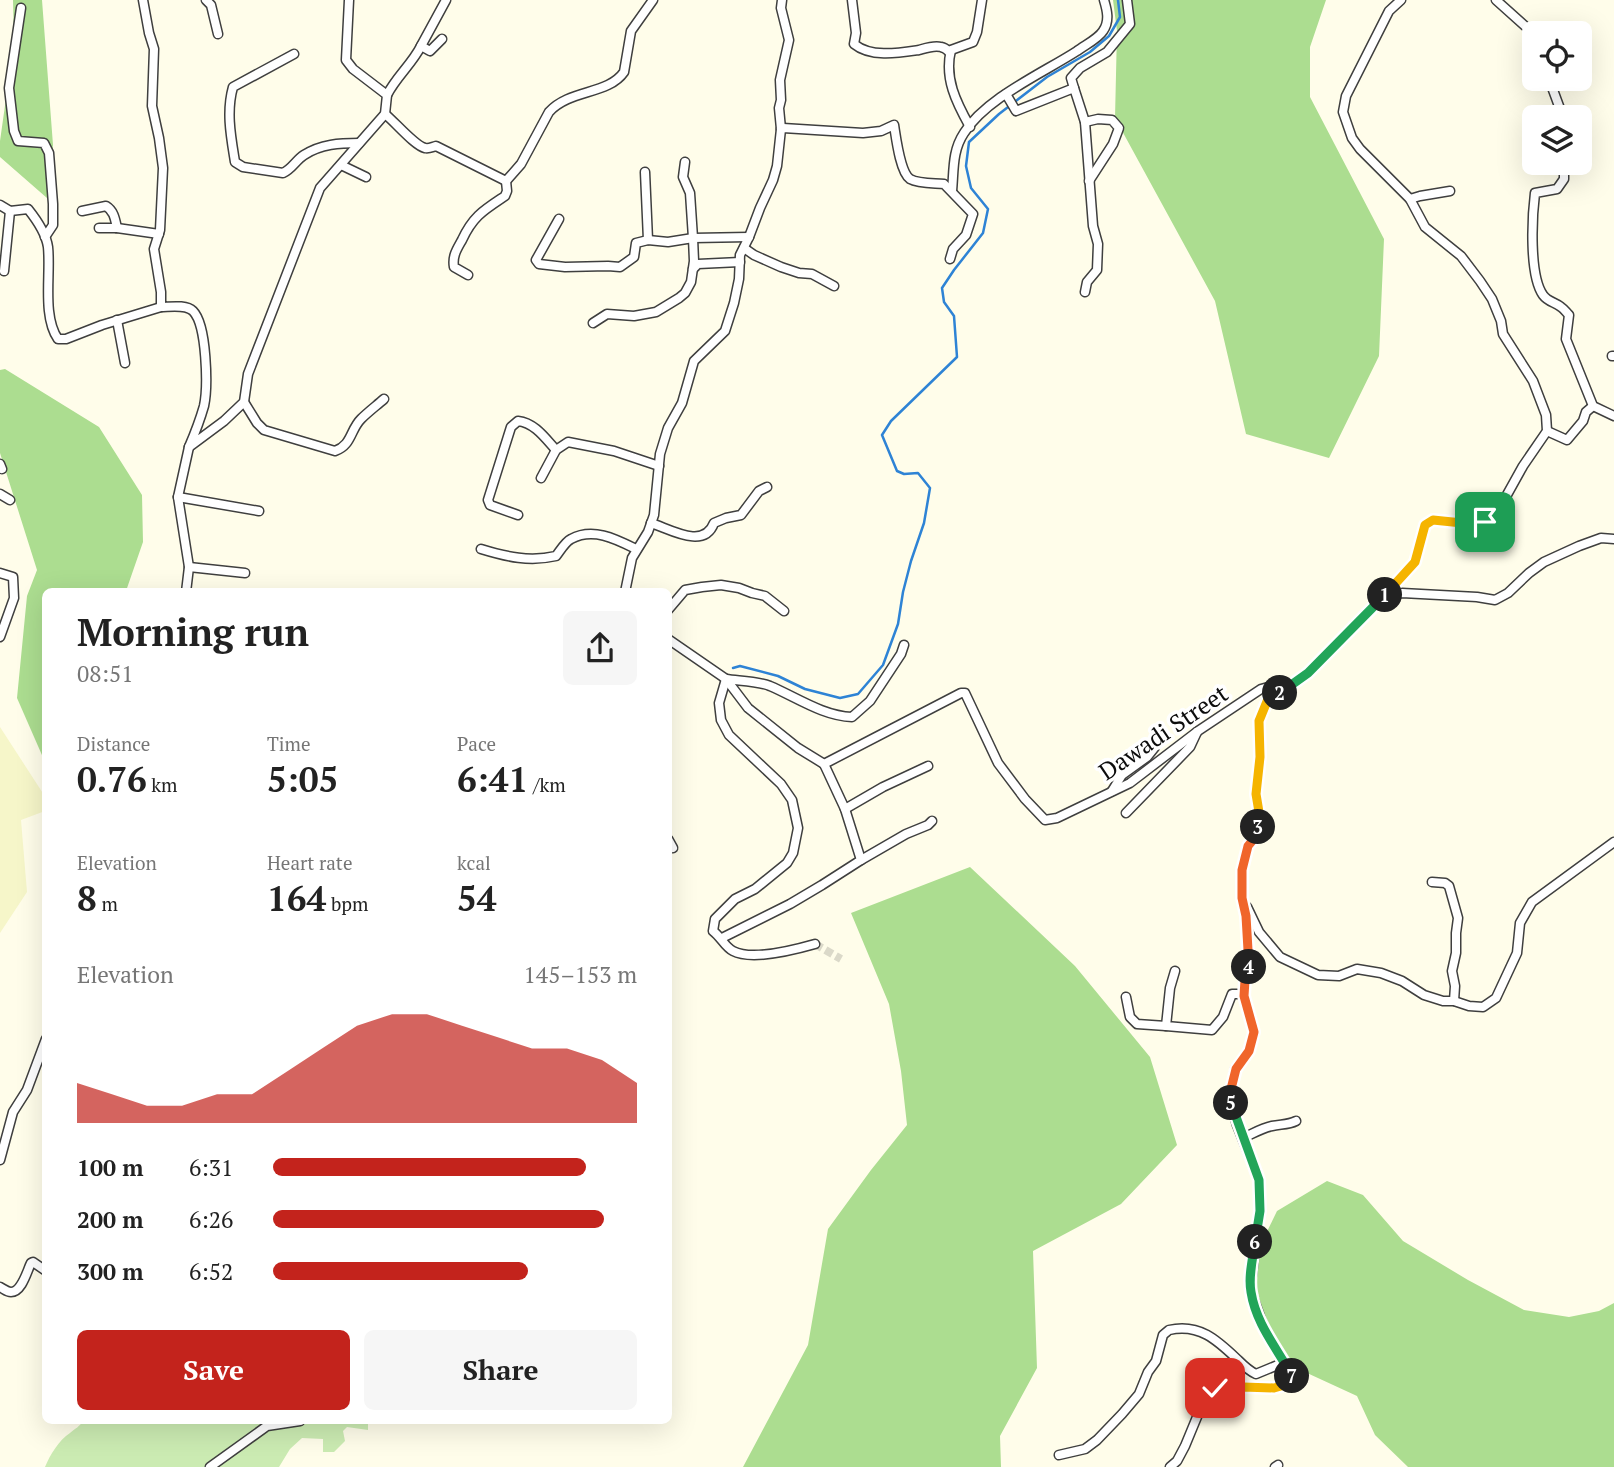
<!DOCTYPE html>
<meta charset="utf-8">
<style>
:root{--surface:#fff;--page:#f6f6f6;--text:#222;--muted:#767676;--accent:#c3231c}
body{margin:0;font-family:"PT Serif",serif;background:var(--page);color:var(--text);height:100vh;display:flex;flex-direction:column;font-size:26px;white-space:nowrap}
*{box-sizing:border-box;margin:0}
p{font-size:23px;color:var(--muted)}
.icon{flex:none;width:38px;height:38px;fill:none;stroke:currentColor;stroke-width:2;stroke-linecap:round;stroke-linejoin:round}
.map{position:relative;flex:1;overflow:hidden}
.panel{position:absolute;left:42px;top:588px;width:630px;height:836px;display:flex;flex-direction:column;background:var(--surface);border-radius:10px;box-shadow:0 7px 28px #0002}
.panel>*{flex:none}
.controls{position:absolute;left:1522px;top:21px;display:grid;gap:14px}
.controls a{display:grid;place-items:center;width:70px;height:70px;border-radius:10px;background:var(--surface);box-shadow:0 7px 28px #0002;font-size:35px}
.pin{position:absolute;display:grid;place-items:center;width:60px;height:60px;color:#fff;margin:-30px;border-radius:14px;box-shadow:0 4px 10px #0006}
.km{position:absolute;width:35px;height:35px;margin:-18px;border-radius:50%;background:#222;color:#fff;font-size:19px;line-height:35px;text-align:center}
.round{display:grid;place-items:center;flex:none;width:74px;height:74px;border-radius:10px;background:var(--page)}
.head{display:flex;align-items:center;justify-content:space-between;height:119px;padding:0 35px}
h1{font-size:38px;font-weight:600;line-height:52px}
.metrics{display:grid;grid-template-columns:repeat(3,1fr);gap:10px;height:119px;padding:7px 35px}
.metrics div{display:grid;align-content:center}
.metrics b{font-size:35px;font-weight:600}
.metrics small{font-size:19px;font-weight:400}
.metrics p{font-size:19px}
.chart{height:196px;padding:14px 35px}
.chart p{display:flex;justify-content:space-between}
.chart svg{width:100%;height:126px;margin-top:7px;fill:var(--accent);opacity:.7}
.button{display:flex;gap:14px;margin-top:auto;padding:14px 35px}
.button a{flex:1;height:80px;border-radius:10px;background:var(--accent);color:#fff;font-size:28px;font-weight:600;line-height:80px;text-align:center}
.button a+a{background:var(--page);color:var(--text)}
ul{padding:0 35px;list-style:none;font-size:23px}
li{display:grid;grid-template-columns:112px 84px 1fr;align-items:center;height:52px}
li i{height:18px;border-radius:9px;background:var(--accent)}
.map>svg:first-child{display:block}
.farmland{fill:#f6f6c9}
.green{fill:#cbebb2}
.forest{fill:#acdd90}
.lines{fill:none;stroke-linecap:round;stroke-linejoin:round}
.stream{stroke:#2e83d5;stroke-width:2.5}
.street-tunnel{stroke:#dbd9c9;stroke-width:8;stroke-dasharray:8 4;stroke-linecap:butt}
.street-casing{stroke:#3f3f3f;stroke-width:11}
.street{stroke:#fff;stroke-width:8}
.split-1-casing{stroke:#fff;stroke-width:14}
.split-2-casing{stroke:#fff;stroke-width:14}
.split-3-casing{stroke:#fff;stroke-width:14}
.split-4-casing{stroke:#fff;stroke-width:14}
.split-5-casing{stroke:#fff;stroke-width:14}
.split-6-casing{stroke:#fff;stroke-width:14}
.split-7-casing{stroke:#fff;stroke-width:14}
.split-8-casing{stroke:#fff;stroke-width:14}
.split-1{stroke:#f5b400;stroke-width:9}
.split-2{stroke:#22a559;stroke-width:9}
.split-3{stroke:#f5b400;stroke-width:9}
.split-4{stroke:#f0652b;stroke-width:9}
.split-5{stroke:#f0652b;stroke-width:9}
.split-6{stroke:#22a559;stroke-width:9}
.split-7{stroke:#22a559;stroke-width:9}
.split-8{stroke:#f5b400;stroke-width:9}
.labels{text-anchor:middle;dominant-baseline:central;stroke-width:7;stroke-linejoin:round;paint-order:stroke}
.street-label{font-size:24px;fill:#0c0c0c;stroke:#fff}
</style>
<div class="map">
<svg width="1614" height="1467" viewBox="0 0 1614 1467">
<rect width="100%" height="100%" fill="#fffdea"/>
<path class="farmland" d="M 0,727 L 46,798 L 45,811 L 21,820 L 27,892 L 0,933 Z"/>
<path class="green" d="M 83,1421 L 368,1421 L 368,1430 L 347,1427 L 343,1431 L 345,1441 L 334,1452 L 323,1452 L 323,1439 L 302,1438 L 290,1449 L 279,1467 L 212,1467 L 209,1463 L 204,1467 L 45,1467 C 50,1455 59,1440 70,1433 C 76,1428 79,1427 83,1421 Z"/>
<g class="forest">
<path d="M 13,0 L 42,0 L 53,145 L 47,198 L 0,157 L 0,141 L 14,42 Z"/>
<path d="M 1113,0 L 1326,0 L 1310,47 L 1310,97 L 1384,239 L 1379,356 L 1329,458 L 1246,434 L 1215,301 L 1115,118 L 1117,31 Z"/>
<path d="M 5,369 L 99,427 L 142,495 L 143,542 L 126,591 L 46,592 L 45,762 L 17,698 L 27,596 L 37,570 L 0,453 L 0,370 Z"/>
<path d="M 970,867 L 1075,966 L 1150,1057 L 1177,1145 L 1121,1204 L 1033,1251 L 1037,1368 L 1000,1436 L 1001,1467 L 743,1467 L 808,1345 L 828,1229 L 871,1170 L 907,1125 L 901,1071 L 889,1004 L 851,913 Z"/>
<path d="M 1327,1181 L 1363,1195 L 1403,1241 L 1468,1280 L 1524,1310 L 1569,1317 L 1599,1311 L 1614,1303 L 1614,1467 L 1408,1467 L 1375,1435 L 1357,1396 L 1294,1367 L 1271,1339 L 1253,1276 L 1262,1242 L 1277,1211 Z"/>
</g>
<g class="lines">
<path class="stream" d="M 733,668 L 740,666 L 778,676 L 805,689 L 840,698 L 858,694 L 883,665 L 898,624 L 903,592 L 911,561 L 924,523 L 930,488 L 918,473 L 904,474 L 897,471 L 882,435 L 891,421 L 957,357 L 954,316 L 944,302 L 942,288 L 954,270 L 983,233 L 988,209 L 971,188 L 966,166 L 969,142 L 999,114 L 1047,77 L 1090,52 L 1109,36 L 1120,17 L 1118,0"/>
<path class="street-tunnel" d="M 815,944 L 841,959"/>
<defs>
<g id="street">
<path d="M 143,0 L 149,33 L 154,49 L 152,106 L 159,138 L 163,168 L 160,230 L 154,249 L 161,292 L 161,307 C 169,307 186,304 193,311 C 207,325 208,387 204,406 C 200,420 195,433 189,447 L 224,421 L 244,402 L 248,374 L 320,188 L 385,114 L 387,95 L 353,69 L 346,60 L 349,0"/>
<path d="M 206,0 L 211,5 L 218,34"/>
<path d="M 852,0 L 856,33 L 854,44 C 871,58 899,53 919,50 C 926,48 934,45 941,47 C 946,48 946,49 950,53"/>
<path d="M 1496,0 L 1535,35"/>
<path d="M 21,8 L 9,88 L 14,131 L 18,141 L 44,143 L 49,153 L 53,204 L 53,225 L 45,237"/>
<path d="M 421,46 L 446,0"/>
<path d="M 294,54 L 233,87 C 226,112 231,137 235,162 L 243,167 L 283,173 C 292,169 296,160 304,155 C 321,144 340,143 359,143"/>
<path d="M 1549,79 L 1563,117"/>
<path d="M 1074,88 L 1071,78 L 1080,68 L 1107,52 L 1130,24 L 1127,0"/>
<path d="M 1006,94 L 1016,111 L 1074,88 L 1085,122 L 1093,226 L 1098,244 L 1097,270 L 1087,282 L 1085,292"/>
<path d="M 387,95 C 396,77 412,64 421,46 L 430,51 L 442,39"/>
<path d="M 385,114 C 395,122 415,146 425,148 C 429,149 432,147 436,146 L 506,181 L 521,164 L 549,112 C 570,89 608,95 624,72 L 631,31 L 653,0"/>
<path d="M 1085,122 L 1098,119 L 1112,120 L 1119,128 L 1113,144 L 1089,181"/>
<path d="M 970,127 C 956,102 944,78 951,50 L 973,42 L 977,32 L 982,0"/>
<path d="M 781,129 L 783,128 L 863,133 L 881,131 L 894,125 C 896,137 900,172 910,179 C 919,184 934,183 944,184 L 973,214 L 966,235 L 953,249 L 950,259"/>
<path d="M 1564,163 L 1564,179 L 1557,189 L 1535,193 C 1532,217 1529,275 1543,295 C 1548,302 1555,302 1561,307 C 1564,309 1566,312 1569,315 L 1566,339 L 1593,406 L 1614,416"/>
<path d="M 341,165 L 366,177"/>
<path d="M 645,172 L 648,240"/>
<path d="M 952,191 C 954,170 952,151 964,133 C 986,98 1043,73 1077,51 C 1085,45 1098,39 1103,31 C 1110,21 1107,10 1104,0"/>
<path d="M 1410,199 L 1420,196 L 1450,191"/>
<path d="M 0,205 L 10,211 L 28,209 C 36,219 46,233 48,247 C 51,274 42,316 58,339 L 66,339 L 102,325 L 161,307"/>
<path d="M 82,211 L 106,206 C 114,211 115,219 117,228"/>
<path d="M 559,219 L 536,260 L 539,264 L 565,267 L 608,266 L 620,267 L 634,257 L 636,243 L 648,240 L 668,242 L 693,238 L 749,237"/>
<path d="M 99,228 L 117,228 L 159,234"/>
<path d="M 744,248 L 754,255 L 781,267 L 799,273 L 812,274 L 834,286"/>
<path d="M 693,269 L 698,264 L 740,262"/>
<path d="M 4,271 L 10,211"/>
<path d="M 468,275 L 454,267 C 452,256 457,249 462,240 C 473,216 484,210 505,196 L 507,191 L 506,181"/>
<path d="M 117,320 L 125,363"/>
<path d="M 593,323 L 607,314 L 634,316 L 656,312 L 679,298 L 685,293 L 691,282 L 694,261 L 693,238 L 690,193 L 683,177 L 685,162"/>
<path d="M 1612,356 L 1614,356"/>
<path d="M 244,402 L 257,423 L 264,430 L 335,451 C 352,445 350,430 361,419 C 368,412 376,406 384,399"/>
<path d="M 1547,431 L 1567,440 L 1583,421 L 1586,412 L 1593,406"/>
<path d="M 0,464 L 2,469"/>
<path d="M 541,478 L 556,450 L 568,442 L 614,451 L 659,466"/>
<path d="M 0,494 L 10,500"/>
<path d="M 178,497 L 259,511"/>
<path d="M 518,515 L 490,505 L 488,500 L 511,427 L 518,421 C 535,423 545,438 556,450"/>
<path d="M 651,523 C 670,529 704,550 714,523 L 726,518 L 741,515 L 759,491 L 767,487"/>
<path d="M 481,549 C 507,557 530,562 556,556 C 560,551 565,542 571,539 C 593,527 616,539 636,549"/>
<path d="M 189,567 L 245,573"/>
<path d="M 0,573 L 13,577 L 14,598 L 0,637"/>
<path d="M 186,592 L 189,567 L 178,497 L 189,447"/>
<path d="M 625,592 L 632,558 L 648,532 L 654,515 L 660,454 L 668,428 L 682,403 L 694,361 L 725,331 L 734,303 L 739,279 L 740,255 L 749,237 L 760,208 L 773,180 L 777,166 L 781,129 L 779,108 L 781,100 L 780,80 L 789,40 L 781,8 L 782,0"/>
<path d="M 1384,598 L 1402,593 L 1477,597 L 1495,600 L 1508,593 L 1529,573 L 1544,562 L 1579,546 L 1601,538 L 1614,539"/>
<path d="M 668,610 L 685,590 L 702,587 L 721,585 L 739,588 L 752,593 L 765,596 L 784,611"/>
<path d="M 668,639 L 726,679 L 748,708 L 798,748 L 824,764 L 961,693 L 965,693 L 998,763 L 1025,799 L 1045,820 L 1057,818 L 1130,783 L 1198,731 L 1261,689 L 1276,685 L 1277,696"/>
<path d="M 1112,791 L 1122,775 L 1147,757 L 1155,747 L 1159,729"/>
<path d="M 845,809 L 883,787 L 928,766"/>
<path d="M 1126,813 L 1190,747 L 1197,732"/>
<path d="M 668,839 L 673,848"/>
<path d="M 861,860 L 906,834 L 928,825 L 932,821"/>
<path d="M 1432,882 L 1445,883 L 1449,886 L 1458,918 L 1456,933 L 1456,953 L 1452,971 L 1455,986 L 1454,1001"/>
<path d="M 1247,907 L 1259,932 L 1280,957 L 1318,975 L 1339,976 L 1357,969 L 1381,973 L 1402,981 L 1424,995 L 1443,1001 L 1454,1001 L 1469,1006 L 1483,1007 L 1496,998 L 1517,953 L 1520,923 L 1532,902 L 1614,842"/>
<path d="M 722,938 L 790,904 L 822,885 L 861,860 L 845,809 L 824,764"/>
<path d="M 815,944 C 794,950 752,961 733,951 C 725,947 721,937 713,931 L 715,919 L 735,899 L 755,889 L 787,863 L 793,853 L 798,828 L 792,800 L 781,784 L 729,735 L 721,720 L 719,703 L 726,679 C 740,681 757,681 770,686 C 796,697 823,716 852,717 L 870,701 L 901,654 L 904,645"/>
<path d="M 1175,971 L 1170,988 L 1166,1026 L 1212,1030 L 1223,1017 L 1232,994 L 1237,994"/>
<path d="M 1126,997 L 1130,1017 L 1137,1024 L 1166,1026"/>
<path d="M 1243,1138 C 1252,1134 1262,1128 1272,1126 C 1281,1124 1288,1125 1296,1121"/>
<path d="M 0,1160 L 13,1112 L 27,1090 L 46,1039"/>
<path d="M 0,1287 C 4,1289 7,1292 11,1292 C 22,1292 27,1271 31,1263 L 33,1262 L 46,1271"/>
<path d="M 1059,1455 L 1085,1449 L 1097,1440 L 1122,1414 L 1139,1394 L 1148,1372 L 1156,1361 L 1163,1335 L 1169,1330 C 1200,1323 1218,1341 1238,1360 C 1244,1366 1249,1371 1256,1374 L 1285,1362"/>
<path d="M 210,1467 L 267,1426 L 300,1421"/>
<path d="M 1170,1467 L 1177,1461 L 1185,1446 L 1204,1400 L 1210,1391 L 1221,1387 L 1274,1388 L 1295,1382 L 1285,1362 L 1267,1336 L 1250,1289 L 1260,1211 L 1259,1180 L 1237,1125 L 1231,1104 L 1230,1093 L 1235,1069 L 1249,1051 L 1254,1032 L 1244,996 L 1245,980 L 1249,967 L 1246,916 L 1243,899 L 1242,871 L 1248,846 L 1257,836 L 1260,812 L 1256,794 L 1260,757 L 1260,721 L 1268,699 L 1277,696 L 1308,673 L 1381,599 L 1415,562 L 1425,525 L 1433,520 C 1457,523 1480,531 1498,511 L 1523,466 L 1547,431 L 1546,415 L 1533,381 L 1503,334 L 1501,321 L 1492,299 L 1480,281 L 1461,256 L 1425,227 L 1410,199 L 1360,149 L 1352,138 L 1343,112 L 1346,96 L 1389,11 L 1401,0"/>
<path d="M 1275,1467 L 1278,1465"/>
</g>
</defs>
<use href="#street" class="street-casing"/>
<use href="#street" class="street"/>
</g>
<g class="lines">
<defs>
<path id="split-1" d="M 1385,595 L 1415,562 L 1425,525 L 1433,520 L 1472,524 L 1485,522"/>
<path id="split-2" d="M 1280,693 L 1308,673 L 1385,595"/>
<path id="split-3" d="M 1258,827 L 1259,812 L 1256,794 L 1260,757 L 1259,721 L 1268,699 L 1280,693"/>
<path id="split-4" d="M 1249,967 L 1246,916 L 1242,898 L 1242,870 L 1248,846 L 1257,835 L 1258,827"/>
<path id="split-5" d="M 1231,1103 L 1230,1093 L 1236,1069 L 1249,1051 L 1254,1032 L 1244,996 L 1245,980 L 1249,967"/>
<path id="split-6" d="M 1231,1103 L 1259,1180 L 1260,1211 L 1255,1242"/>
<path id="split-7" d="M 1255,1242 C 1253,1258 1248,1276 1251,1292 C 1256,1324 1277,1348 1292,1376"/>
<path id="split-8" d="M 1215,1388 L 1243,1387 L 1274,1388 L 1295,1382 L 1292,1376"/>
</defs>
<use href="#split-1" class="split-1-casing"/>
<use href="#split-2" class="split-2-casing"/>
<use href="#split-3" class="split-3-casing"/>
<use href="#split-4" class="split-4-casing"/>
<use href="#split-5" class="split-5-casing"/>
<use href="#split-6" class="split-6-casing"/>
<use href="#split-7" class="split-7-casing"/>
<use href="#split-8" class="split-8-casing"/>
<use href="#split-1" class="split-1"/>
<use href="#split-2" class="split-2"/>
<use href="#split-3" class="split-3"/>
<use href="#split-4" class="split-4"/>
<use href="#split-5" class="split-5"/>
<use href="#split-6" class="split-6"/>
<use href="#split-7" class="split-7"/>
<use href="#split-8" class="split-8"/>
</g>
<g class="labels">
<g class="street-label">
<text transform="translate(1163 732) rotate(-34)">Dawadi Street</text>
</g>
</g>
</svg>
<div class="controls">
<a><svg class="icon" aria-label="locate" viewBox="0 0 24 24"><circle cx="12" cy="12" r="6"/><path d="M12 2v4M12 18v4M2 12h4M18 12h4"/></svg></a>
<a><svg class="icon" aria-label="layers" viewBox="0 0 24 24"><path d="M12 4l9 5-9 5-9-5zM3 14l9 5 9-5"/></svg></a>
</div>
<div class="pin" style="left:1485px;top:522px;background:#1e9e55"><svg class="icon" aria-label="arrive" viewBox="0 0 24 24"><path d="M6 21V4h12l-3 4 3 4H6"/></svg></div>
<div class="pin" style="left:1215px;top:1388px;background:#d93025"><svg class="icon" aria-label="check" viewBox="0 0 24 24"><path d="M5 12l5 5 9-10"/></svg></div>
<b class="km" style="left:1385px;top:595px">1</b>
<b class="km" style="left:1280px;top:693px">2</b>
<b class="km" style="left:1258px;top:827px">3</b>
<b class="km" style="left:1249px;top:967px">4</b>
<b class="km" style="left:1231px;top:1103px">5</b>
<b class="km" style="left:1255px;top:1242px">6</b>
<b class="km" style="left:1292px;top:1376px">7</b>
<section class="panel">
<div class="head"><div><h1>Morning run</h1><p>08:51</p></div><a class="round"><svg class="icon" aria-label="share" viewBox="0 0 24 24"><path d="M12 15V3M7 8l5-5 5 5M5 13v7h14v-7"/></svg></a></div>
<div class="metrics">
<div><p>Distance</p><b>0.76<small> km</small></b></div>
<div><p>Time</p><b>5:05</b></div>
<div><p>Pace</p><b>6:41<small> /km</small></b></div>
</div>
<div class="metrics">
<div><p>Elevation</p><b>8<small> m</small></b></div>
<div><p>Heart rate</p><b>164<small> bpm</small></b></div>
<div><p>kcal</p><b>54</b></div>
</div>
<div class="chart"><p><span>Elevation</span>145–153 m</p>
<svg viewBox="0 0 160 44" preserveAspectRatio="none"><path d="M0 44V30L10 34L20 38L30 38L40 34L50 34L60 26L70 18L80 10L90 6L100 6L110 10L120 14L130 18L140 18L150 22L160 30V44z"/></svg>
</div>
<ul>
<li><b>100 m</b>6:31<i style="width:86%"></i></li>
<li><b>200 m</b>6:26<i style="width:91%"></i></li>
<li><b>300 m</b>6:52<i style="width:70%"></i></li>
</ul>
<div class="button"><a>Save</a><a>Share</a></div>
</section>
</div>
